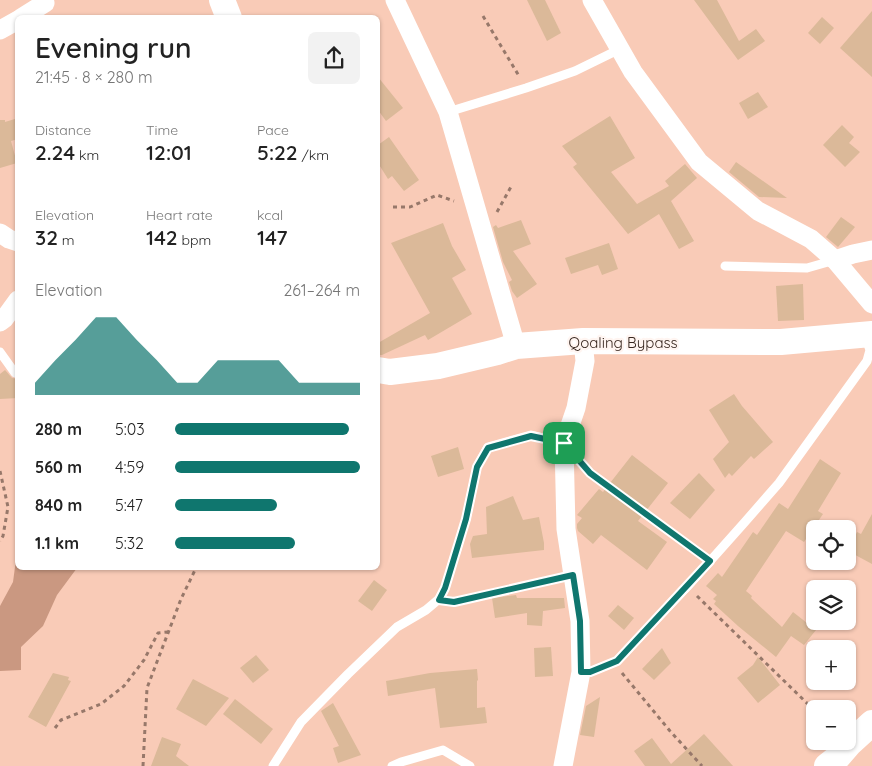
<!DOCTYPE html>
<meta charset="utf-8">
<style>
:root{--surface:#fff;--page:#f2f2f2;--text:#222;--muted:#767676;--accent:#0f766e}
body{margin:0;font-family:Quicksand,sans-serif;background:var(--page);color:var(--text);height:100vh;display:flex;flex-direction:column;font-size:19px;white-space:nowrap}
*{box-sizing:border-box;margin:0}
p{font-size:16px;color:var(--muted)}
.icon{flex:none;width:28px;height:28px;fill:none;stroke:currentColor;stroke-width:2;stroke-linecap:round;stroke-linejoin:round}
.map{position:relative;flex:1;overflow:hidden}
.details{position:absolute;left:15px;top:15px;width:365px;height:555px;display:flex;flex-direction:column;background:var(--surface);border-radius:8px;box-shadow:0 1px 4px #0004}
.details>*{flex:none}
.controls{position:absolute;left:806px;top:520px;display:grid;gap:10px}
.controls a{display:grid;place-items:center;width:50px;height:50px;border-radius:8px;background:var(--surface);box-shadow:0 1px 4px #0004;font-size:25px}
.pin{position:absolute;display:grid;place-items:center;width:42px;height:42px;color:#fff;margin:-21px;border-radius:10px;box-shadow:0 2px 8px #0006}
.round{display:grid;place-items:center;flex:none;width:52px;height:52px;border-radius:8px;background:var(--page)}
.head{display:flex;align-items:center;justify-content:space-between;height:85px;padding:0 20px}
h1{font-size:28px;font-weight:600;line-height:38px}
.metrics{display:grid;grid-template-columns:repeat(3,1fr);gap:8px;height:85px;padding:5px 20px}
.metrics div{display:grid;align-content:center}
.metrics b{font-size:21px;font-weight:600}
.metrics small{font-size:14px;font-weight:400}
.metrics p{font-size:14px}
.chart{height:140px;padding:10px 20px}
.chart p{display:flex;justify-content:space-between}
.chart svg{width:100%;height:90px;margin-top:5px;fill:var(--accent);opacity:.7}
ul{padding:0 20px;list-style:none;font-size:16px}
li{display:grid;grid-template-columns:80px 60px 1fr;align-items:center;height:38px}
li i{height:12px;border-radius:6px;background:var(--accent)}
.map>svg:first-child{display:block}
.green{fill:#ca9881}
.building{fill:#dbb999}
.lines{fill:none;stroke-linecap:round;stroke-linejoin:round}
.path{stroke:#97786a;stroke-width:3;stroke-dasharray:4 4;stroke-linecap:butt}
.lane{stroke:#fff;stroke-width:9}
.street{stroke:#fff;stroke-width:19}
.secondary{stroke:#fff;stroke-width:26}
.route-casing{stroke:#fff;stroke-width:10}
.route{stroke:#0f766e;stroke-width:6}
.labels{text-anchor:middle;dominant-baseline:central;stroke-width:4.5;stroke-linejoin:round;paint-order:stroke}
.street-label{font-size:15px;fill:#38271f;stroke:#fff5f1}
</style>
<div class="map">
<svg width="872" height="766" viewBox="0 0 872 766">
<rect width="100%" height="100%" fill="#f9cbb7"/>
<path class="green" d="M 17,552 L 18,568 L 77,568 L 57,595 L 43,626 L 21,647 L 21,670 L 0,671 L 0,606 L 13,582 Z"/>
<g class="building">
<path d="M 527,0 L 545,0 L 561,33 L 547,41 Z"/>
<path d="M 694,0 L 717,0 L 739,41 L 756,29 L 765,41 L 738,60 Z"/>
<path d="M 872,11 L 872,77 L 840,48 Z"/>
<path d="M 822,17 L 834,28 L 820,44 L 808,33 Z"/>
<path d="M 378,77 L 403,108 L 386,121 L 378,110 Z"/>
<path d="M 758,92 L 768,107 L 748,119 L 739,103 Z"/>
<path d="M 610,116 L 635,158 L 611,172 L 637,204 L 669,186 L 665,181 L 685,164 L 697,178 L 671,201 L 694,241 L 679,249 L 659,214 L 628,234 L 573,167 L 577,164 L 562,146 Z"/>
<path d="M 18,118 L 18,139 L 11,141 L 17,163 L 0,168 L 0,120 L 5,120 L 5,122 Z"/>
<path d="M 842,125 L 854,137 L 849,143 L 860,152 L 845,167 L 823,145 Z"/>
<path d="M 389,137 L 419,180 L 404,191 L 392,176 L 388,179 L 378,163 L 378,145 Z"/>
<path d="M 736,162 L 787,198 L 759,197 L 729,172 Z"/>
<path d="M 841,217 L 855,227 L 838,247 L 826,237 Z"/>
<path d="M 521,220 L 531,244 L 513,251 L 537,284 L 517,298 L 512,291 L 509,282 L 512,280 L 503,262 L 493,227 L 496,225 L 498,228 Z"/>
<path d="M 443,223 L 452,246 L 466,270 L 452,278 L 472,314 L 428,340 L 425,335 L 382,355 L 378,355 L 378,343 L 430,313 L 391,243 Z"/>
<path d="M 609,243 L 618,269 L 602,275 L 598,265 L 571,274 L 565,258 Z"/>
<path d="M 803,284 L 804,320 L 778,321 L 776,286 Z"/>
<path d="M 5,370 L 12,378 L 18,379 L 18,398 L 0,399 L 0,374 Z"/>
<path d="M 734,394 L 742,406 L 773,442 L 754,459 L 751,456 L 732,476 L 729,473 L 725,478 L 713,459 L 729,442 L 709,410 Z"/>
<path d="M 458,447 L 464,469 L 438,477 L 431,456 Z"/>
<path d="M 632,455 L 668,483 L 638,521 L 667,542 L 647,570 L 601,535 L 593,544 L 578,531 L 577,528 L 577,524 L 582,518 L 577,515 L 599,489 L 603,492 Z"/>
<path d="M 820,459 L 841,473 L 818,511 L 823,514 L 804,542 L 786,531 L 746,591 L 752,596 L 751,598 L 782,627 L 793,612 L 816,630 L 804,645 L 791,636 L 776,657 L 738,626 L 714,604 L 716,601 L 713,599 L 717,595 L 706,586 L 718,573 L 722,577 L 753,532 L 757,535 L 779,503 L 788,509 Z"/>
<path d="M 699,473 L 715,490 L 690,519 L 670,503 Z"/>
<path d="M 513,496 L 523,520 L 539,517 L 544,543 L 544,550 L 472,558 L 470,544 L 473,536 L 487,534 L 486,507 Z"/>
<path d="M 872,514 L 872,564 L 848,551 L 857,532 L 861,534 Z"/>
<path d="M 374,580 L 387,590 L 372,611 L 358,601 Z"/>
<path d="M 516,595 L 517,598 L 564,598 L 565,608 L 543,611 L 542,626 L 527,625 L 527,613 L 495,618 L 492,598 Z"/>
<path d="M 618,605 L 634,618 L 624,630 L 608,616 Z"/>
<path d="M 551,647 L 553,676 L 535,677 L 534,648 Z"/>
<path d="M 662,648 L 671,663 L 654,680 L 642,669 Z"/>
<path d="M 256,655 L 269,670 L 253,683 L 240,668 Z"/>
<path d="M 758,657 L 780,685 L 758,703 L 737,678 L 753,665 Z"/>
<path d="M 477,669 L 478,680 L 477,681 L 477,708 L 485,707 L 487,723 L 440,728 L 435,688 L 388,696 L 386,681 L 430,673 Z"/>
<path d="M 53,673 L 69,677 L 68,680 L 71,681 L 46,727 L 28,717 Z"/>
<path d="M 193,679 L 229,698 L 206,726 L 176,709 Z"/>
<path d="M 600,697 L 594,737 L 580,735 L 586,706 Z"/>
<path d="M 235,699 L 273,729 L 261,744 L 223,714 Z"/>
<path d="M 333,703 L 361,755 L 338,763 L 333,748 L 339,746 L 321,711 Z"/>
<path d="M 704,734 L 733,766 L 645,766 L 634,751 L 652,738 L 671,764 Z"/>
<path d="M 162,737 L 181,744 L 176,756 L 189,766 L 151,766 Z"/>
</g>
<g class="lines">
<g class="path">
<path d="M 483,16 L 519,76"/>
<path d="M 393,207 L 410,207 L 437,195 L 454,201"/>
<path d="M 497,212 L 512,185"/>
<path d="M 583,465 L 590,473 L 699,554"/>
<path d="M 0,471 L 8,507 L 3,536 L 0,541"/>
<path d="M 697,596 L 815,711"/>
<path d="M 454,602 L 556,579"/>
<path d="M 622,673 L 670,731 L 702,766"/>
<path d="M 55,728 L 61,720 L 101,704 L 124,686 L 144,660 L 158,633 L 168,632"/>
<path d="M 143,766 L 147,688 L 181,599 L 196,568"/>
</g>
<g class="lane">
<path d="M 448,112 L 526,88 L 575,71 L 620,49"/>
<path d="M 725,266 L 807,268 L 835,260"/>
<path d="M 0,352 L 15,373"/>
<path d="M 581,672 L 590,672 L 617,661 L 687,587 L 744,523 L 779,483 L 867,361 L 870,350 L 865,336"/>
<path d="M 273,766 L 301,722 L 348,674 L 397,627 L 426,610 L 439,599 L 445,588 L 466,519 L 477,467 L 488,447 L 531,435 L 564,443"/>
<path d="M 392,766 L 401,762 L 443,750 L 470,766"/>
</g>
<g class="street">
<path d="M 395,0 L 448,112 L 516,346"/>
<path d="M 592,0 L 633,72 L 699,162 L 758,211 L 811,239 L 835,260 L 872,304"/>
<path d="M 21,18 L 45,3"/>
<path d="M 0,30 L 18,20"/>
<path d="M 0,233 L 9,239 L 18,242"/>
<path d="M 835,260 L 853,254 L 872,250"/>
<path d="M 0,322 L 4,319 L 18,300"/>
<path d="M 563,766 L 581,672 L 580,621 L 566,529 L 564,443 L 576,408 L 585,361 L 583,341"/>
</g>
<g class="secondary">
<path d="M 222,0 L 229,18"/>
<path d="M 378,370 L 390,372 L 438,366 L 497,352 L 516,346 L 583,341 L 781,342 L 872,334"/>
<path d="M 827,766 L 836,759 L 849,744 L 872,723"/>
</g>
</g>
<g class="lines">
<defs>
<path id="route" d="M 531,436 L 564,443 L 590,473 L 710,561 L 617,661 L 590,672 L 581,672 L 580,621 L 573,575 L 454,602 L 439,600 L 445,588 L 466,519 L 477,467 L 488,448 Z"/>
</defs>
<use href="#route" class="route-casing"/>
<use href="#route" class="route"/>
</g>
<g class="labels">
<g class="street-label">
<text x="623" y="342">Qoaling Bypass</text>
</g>
</g>
</svg>
<div class="controls">
<a><svg class="icon" aria-label="locate" viewBox="0 0 24 24"><circle cx="12" cy="12" r="6"/><path d="M12 2v4M12 18v4M2 12h4M18 12h4"/></svg></a>
<a><svg class="icon" aria-label="layers" viewBox="0 0 24 24"><path d="M12 4l9 5-9 5-9-5zM3 14l9 5 9-5"/></svg></a>
<a>+</a>
<a>−</a>
</div>
<div class="pin" style="left:564px;top:443px;background:#1e9e55"><svg class="icon" aria-label="arrive" viewBox="0 0 24 24"><path d="M6 21V4h12l-3 4 3 4H6"/></svg></div>
<section class="details">
<div class="head"><div><h1>Evening run</h1><p>21:45 · 8 × 280 m</p></div><a class="round"><svg class="icon" aria-label="share" viewBox="0 0 24 24"><path d="M12 15V3M7 8l5-5 5 5M5 13v7h14v-7"/></svg></a></div>
<div class="metrics">
<div><p>Distance</p><b>2.24<small> km</small></b></div>
<div><p>Time</p><b>12:01</b></div>
<div><p>Pace</p><b>5:22<small> /km</small></b></div>
</div>
<div class="metrics">
<div><p>Elevation</p><b>32<small> m</small></b></div>
<div><p>Heart rate</p><b>142<small> bpm</small></b></div>
<div><p>kcal</p><b>147</b></div>
</div>
<div class="chart"><p><span>Elevation</span>261–264 m</p>
<svg viewBox="0 0 160 44" preserveAspectRatio="none"><path d="M0 44V38L10 27L20 17L30 6L40 6L50 17L60 27L70 38L80 38L90 27L100 27L110 27L120 27L130 38L140 38L150 38L160 38V44z"/></svg>
</div>
<ul>
<li><b>280 m</b>5:03<i style="width:94%"></i></li>
<li><b>560 m</b>4:59<i style="width:100%"></i></li>
<li><b>840 m</b>5:47<i style="width:55%"></i></li>
<li><b>1.1 km</b>5:32<i style="width:65%"></i></li>
</ul>
</section>
</div>
